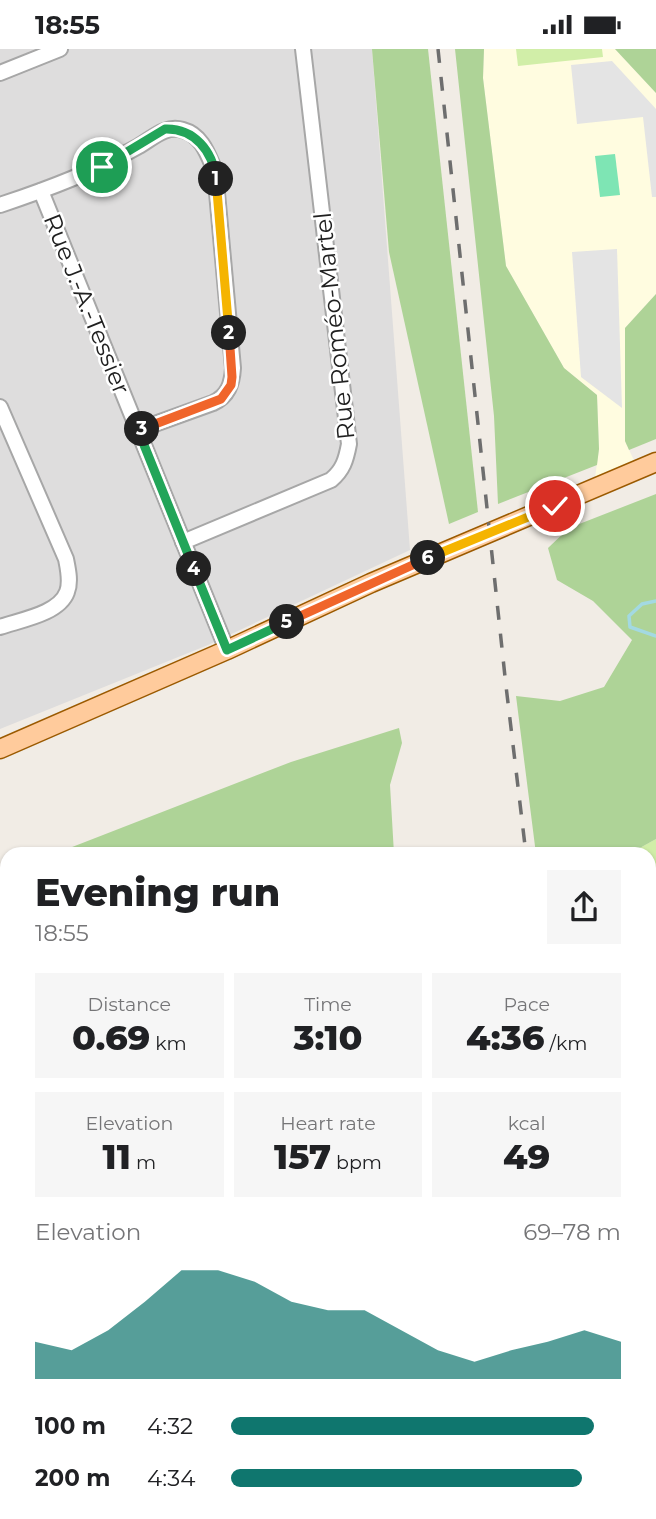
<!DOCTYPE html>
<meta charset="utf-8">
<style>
:root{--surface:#fff;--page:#f6f6f6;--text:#202124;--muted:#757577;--accent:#0f766e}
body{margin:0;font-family:Montserrat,sans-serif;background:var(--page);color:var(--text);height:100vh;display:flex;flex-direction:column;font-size:26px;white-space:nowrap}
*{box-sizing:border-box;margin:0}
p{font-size:23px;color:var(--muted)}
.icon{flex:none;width:38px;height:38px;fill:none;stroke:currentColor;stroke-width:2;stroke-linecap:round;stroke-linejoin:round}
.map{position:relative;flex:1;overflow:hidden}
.sheet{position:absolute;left:0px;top:798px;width:656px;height:672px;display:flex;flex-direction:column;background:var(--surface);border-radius:21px 21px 0 0;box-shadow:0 2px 5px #0004}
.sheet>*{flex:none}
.pin{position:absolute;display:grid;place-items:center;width:60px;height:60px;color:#fff;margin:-30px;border:4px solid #fff;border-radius:50%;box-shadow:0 2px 7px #0007}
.km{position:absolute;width:35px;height:35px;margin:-18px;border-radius:50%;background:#222;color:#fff;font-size:19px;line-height:35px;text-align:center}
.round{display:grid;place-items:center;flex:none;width:74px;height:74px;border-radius:0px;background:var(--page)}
.headline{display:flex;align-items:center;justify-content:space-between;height:119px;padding:0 35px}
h1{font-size:38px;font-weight:800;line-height:52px}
.figures{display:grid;grid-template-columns:repeat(3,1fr);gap:10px;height:119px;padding:7px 35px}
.figures div{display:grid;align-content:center;border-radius:0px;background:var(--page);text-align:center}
.figures b{font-size:35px;font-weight:800}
.figures small{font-size:19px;font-weight:400}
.figures p{font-size:19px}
.chart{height:196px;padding:14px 35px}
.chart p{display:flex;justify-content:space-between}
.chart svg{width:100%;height:126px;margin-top:7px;fill:var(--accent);opacity:.7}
ul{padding:0 35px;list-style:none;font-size:23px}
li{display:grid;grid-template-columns:112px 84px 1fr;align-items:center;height:52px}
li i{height:18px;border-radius:9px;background:var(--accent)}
.status{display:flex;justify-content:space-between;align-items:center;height:49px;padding:0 35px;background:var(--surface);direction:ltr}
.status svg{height:19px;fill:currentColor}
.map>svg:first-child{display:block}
.residential{fill:#dedddd}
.education{fill:#fffce0}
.grass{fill:#d1eea8}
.forest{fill:#aed397}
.pitch{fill:#7ee5b4}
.parking{fill:#e4e4e4}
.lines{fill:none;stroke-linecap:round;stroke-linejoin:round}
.stream{stroke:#a3d9e2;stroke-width:3.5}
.minor-casing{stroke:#a7a7a7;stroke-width:18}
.major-casing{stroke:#9b5a00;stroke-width:21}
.minor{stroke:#fff;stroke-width:14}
.major{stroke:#ffcb9c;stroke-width:18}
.rail{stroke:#6e6e6e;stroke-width:3.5;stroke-dasharray:14 14;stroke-linecap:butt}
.split-1-casing{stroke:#fff;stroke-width:14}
.split-2-casing{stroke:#fff;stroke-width:14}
.split-3-casing{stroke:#fff;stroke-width:14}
.split-4-casing{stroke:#fff;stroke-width:14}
.split-5-casing{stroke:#fff;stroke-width:14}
.split-6-casing{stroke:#fff;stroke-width:14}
.split-7-casing{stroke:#fff;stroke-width:14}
.split-1{stroke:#22a559;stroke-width:9}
.split-2{stroke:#f5b400;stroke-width:9}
.split-3{stroke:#f0652b;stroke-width:9}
.split-4{stroke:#22a559;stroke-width:9}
.split-5{stroke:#22a559;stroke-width:9}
.split-6{stroke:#f0652b;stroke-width:9}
.split-7{stroke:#f5b400;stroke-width:9}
.labels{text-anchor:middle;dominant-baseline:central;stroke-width:5;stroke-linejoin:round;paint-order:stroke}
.street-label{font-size:24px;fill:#202020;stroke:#fff}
</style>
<div class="status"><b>18:55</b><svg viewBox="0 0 49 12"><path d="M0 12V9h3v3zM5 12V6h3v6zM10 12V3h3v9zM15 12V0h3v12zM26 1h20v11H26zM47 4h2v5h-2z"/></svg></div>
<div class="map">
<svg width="656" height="1470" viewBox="0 0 656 1470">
<rect width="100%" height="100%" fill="#f1ece5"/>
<g class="residential">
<path d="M 0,0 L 372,0 L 410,501 L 208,596 L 0,680 Z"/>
<path d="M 649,1336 L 656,1345 L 656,1470 L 306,1470 L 301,1463 L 649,1463 Z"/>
</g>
<path class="education" d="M 484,0 L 615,0 L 656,44 L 656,245 L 625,279 L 625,392 L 637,418 L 594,436 L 599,400 L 597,346 L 564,319 L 506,217 L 483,29 Z"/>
<g class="grass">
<path d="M 516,0 L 602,0 L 603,8 L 518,17 Z"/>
<path d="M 656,790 L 656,944 L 649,947 L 649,805 L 629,805 Z"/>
</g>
<g class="forest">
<path d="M 372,0 L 428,0 L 478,463 L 449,475 L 389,203 Z"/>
<path d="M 455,0 L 484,0 L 483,29 L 506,217 L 564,319 L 597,346 L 599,400 L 597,416 L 498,455 L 494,367 Z"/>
<path d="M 615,0 L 656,0 L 656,44 Z"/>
<path d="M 656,245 L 656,390 L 629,401 L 625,392 L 625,279 Z"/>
<path d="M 656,445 L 656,790 L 629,805 L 536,805 L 516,647 L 560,652 L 604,638 L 632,591 L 593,552 L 557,531 L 548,499 L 569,479 Z"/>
<path d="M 399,679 L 402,694 L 390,736 L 394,805 L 69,805 L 67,800 L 291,713 Z"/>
<path d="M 656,944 L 656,1090 L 649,1081 L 649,947 Z"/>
<path d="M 0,1389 L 7,1397 L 7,1463 L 64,1463 L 70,1470 L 0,1470 Z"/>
</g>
<path class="pitch" d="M 615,105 L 620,146 L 600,148 L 595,107 Z"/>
<g class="parking">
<path d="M 612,12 L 656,60 L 656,148 L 652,148 L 643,68 L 577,75 L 571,16 Z"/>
<path d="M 617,200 L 622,359 L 581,328 L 572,203 Z"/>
</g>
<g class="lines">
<g class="stream">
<path d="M 656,552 L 642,555 L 629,567 L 630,578 L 656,587"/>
<path d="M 649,967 L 656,952"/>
<path d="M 0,1144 L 7,1140"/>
</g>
<defs>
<g id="minor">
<path d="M 0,24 L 60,0"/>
<path d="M 41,142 L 227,601"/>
<path d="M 0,156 C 51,139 93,123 139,97 C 154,88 166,76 183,81 C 202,86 208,106 215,122 L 233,319 C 232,335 228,347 213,354 L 138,381"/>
<path d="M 0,358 L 66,510 C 68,520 71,533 67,543 C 59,565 20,571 0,578"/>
<path d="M 183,493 L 331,431 C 343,421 346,411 349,395 L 303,0"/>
<path d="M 649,1330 L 656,1340"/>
<path d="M 395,1463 L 397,1470"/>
<path d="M 529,1463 L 533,1470"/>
</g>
<path id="major" d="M 0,700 L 227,601 L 371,534 L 656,413"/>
</defs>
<use href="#minor" class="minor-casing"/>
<use href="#major" class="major-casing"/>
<use href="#minor" class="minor"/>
<use href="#major" class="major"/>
<g class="rail">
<path d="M 438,0 L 506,637 L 526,805"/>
<path d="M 649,1196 L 656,1210"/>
</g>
</g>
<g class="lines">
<defs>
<path id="split-1" d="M 102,118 L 165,80 C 194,79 213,102 216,130"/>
<path id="split-2" d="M 216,130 L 229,284"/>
<path id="split-3" d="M 142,380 L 221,350 L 231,336 L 232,328 L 229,284"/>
<path id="split-4" d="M 142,380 L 138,381 L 194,520"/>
<path id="split-5" d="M 194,520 L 227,601 L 287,573"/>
<path id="split-6" d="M 287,573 L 428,509"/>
<path id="split-7" d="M 428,509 L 555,457"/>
</defs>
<use href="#split-1" class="split-1-casing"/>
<use href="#split-2" class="split-2-casing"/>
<use href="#split-3" class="split-3-casing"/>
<use href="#split-4" class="split-4-casing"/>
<use href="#split-5" class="split-5-casing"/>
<use href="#split-6" class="split-6-casing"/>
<use href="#split-7" class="split-7-casing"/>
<use href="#split-1" class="split-1"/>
<use href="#split-2" class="split-2"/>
<use href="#split-3" class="split-3"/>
<use href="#split-4" class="split-4"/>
<use href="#split-5" class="split-5"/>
<use href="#split-6" class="split-6"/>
<use href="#split-7" class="split-7"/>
</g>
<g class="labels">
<g class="street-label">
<text transform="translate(87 255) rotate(68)">Rue J.-A.-Tessier</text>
<text transform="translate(334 277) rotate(-96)">Rue Roméo-Martel</text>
</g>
</g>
</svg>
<div class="pin" style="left:102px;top:118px;background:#1e9e55"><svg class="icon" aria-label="arrive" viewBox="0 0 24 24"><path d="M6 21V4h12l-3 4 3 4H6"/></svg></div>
<div class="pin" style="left:555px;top:457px;background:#d93025"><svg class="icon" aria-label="check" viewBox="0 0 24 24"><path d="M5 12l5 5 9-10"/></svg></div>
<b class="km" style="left:216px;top:130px">1</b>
<b class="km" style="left:229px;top:284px">2</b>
<b class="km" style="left:142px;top:380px">3</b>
<b class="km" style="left:194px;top:520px">4</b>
<b class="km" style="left:287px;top:573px">5</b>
<b class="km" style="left:428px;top:509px">6</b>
<section class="sheet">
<div class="headline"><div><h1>Evening run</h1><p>18:55</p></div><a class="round"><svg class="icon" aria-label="share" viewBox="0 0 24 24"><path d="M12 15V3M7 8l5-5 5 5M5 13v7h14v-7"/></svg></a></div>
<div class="figures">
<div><p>Distance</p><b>0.69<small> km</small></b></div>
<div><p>Time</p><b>3:10</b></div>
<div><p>Pace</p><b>4:36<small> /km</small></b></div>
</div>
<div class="figures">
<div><p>Elevation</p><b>11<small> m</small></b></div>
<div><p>Heart rate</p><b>157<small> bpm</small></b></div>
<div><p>kcal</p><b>49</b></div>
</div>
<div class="chart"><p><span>Elevation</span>69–78 m</p>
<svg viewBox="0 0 160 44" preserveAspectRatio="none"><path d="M0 44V31L10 34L20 27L30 17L40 6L50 6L60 10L70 17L80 20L90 20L100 27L110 34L120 38L130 34L140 31L150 27L160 31V44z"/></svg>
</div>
<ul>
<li><b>100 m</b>4:32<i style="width:93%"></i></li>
<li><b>200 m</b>4:34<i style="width:90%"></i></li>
</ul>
</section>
</div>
